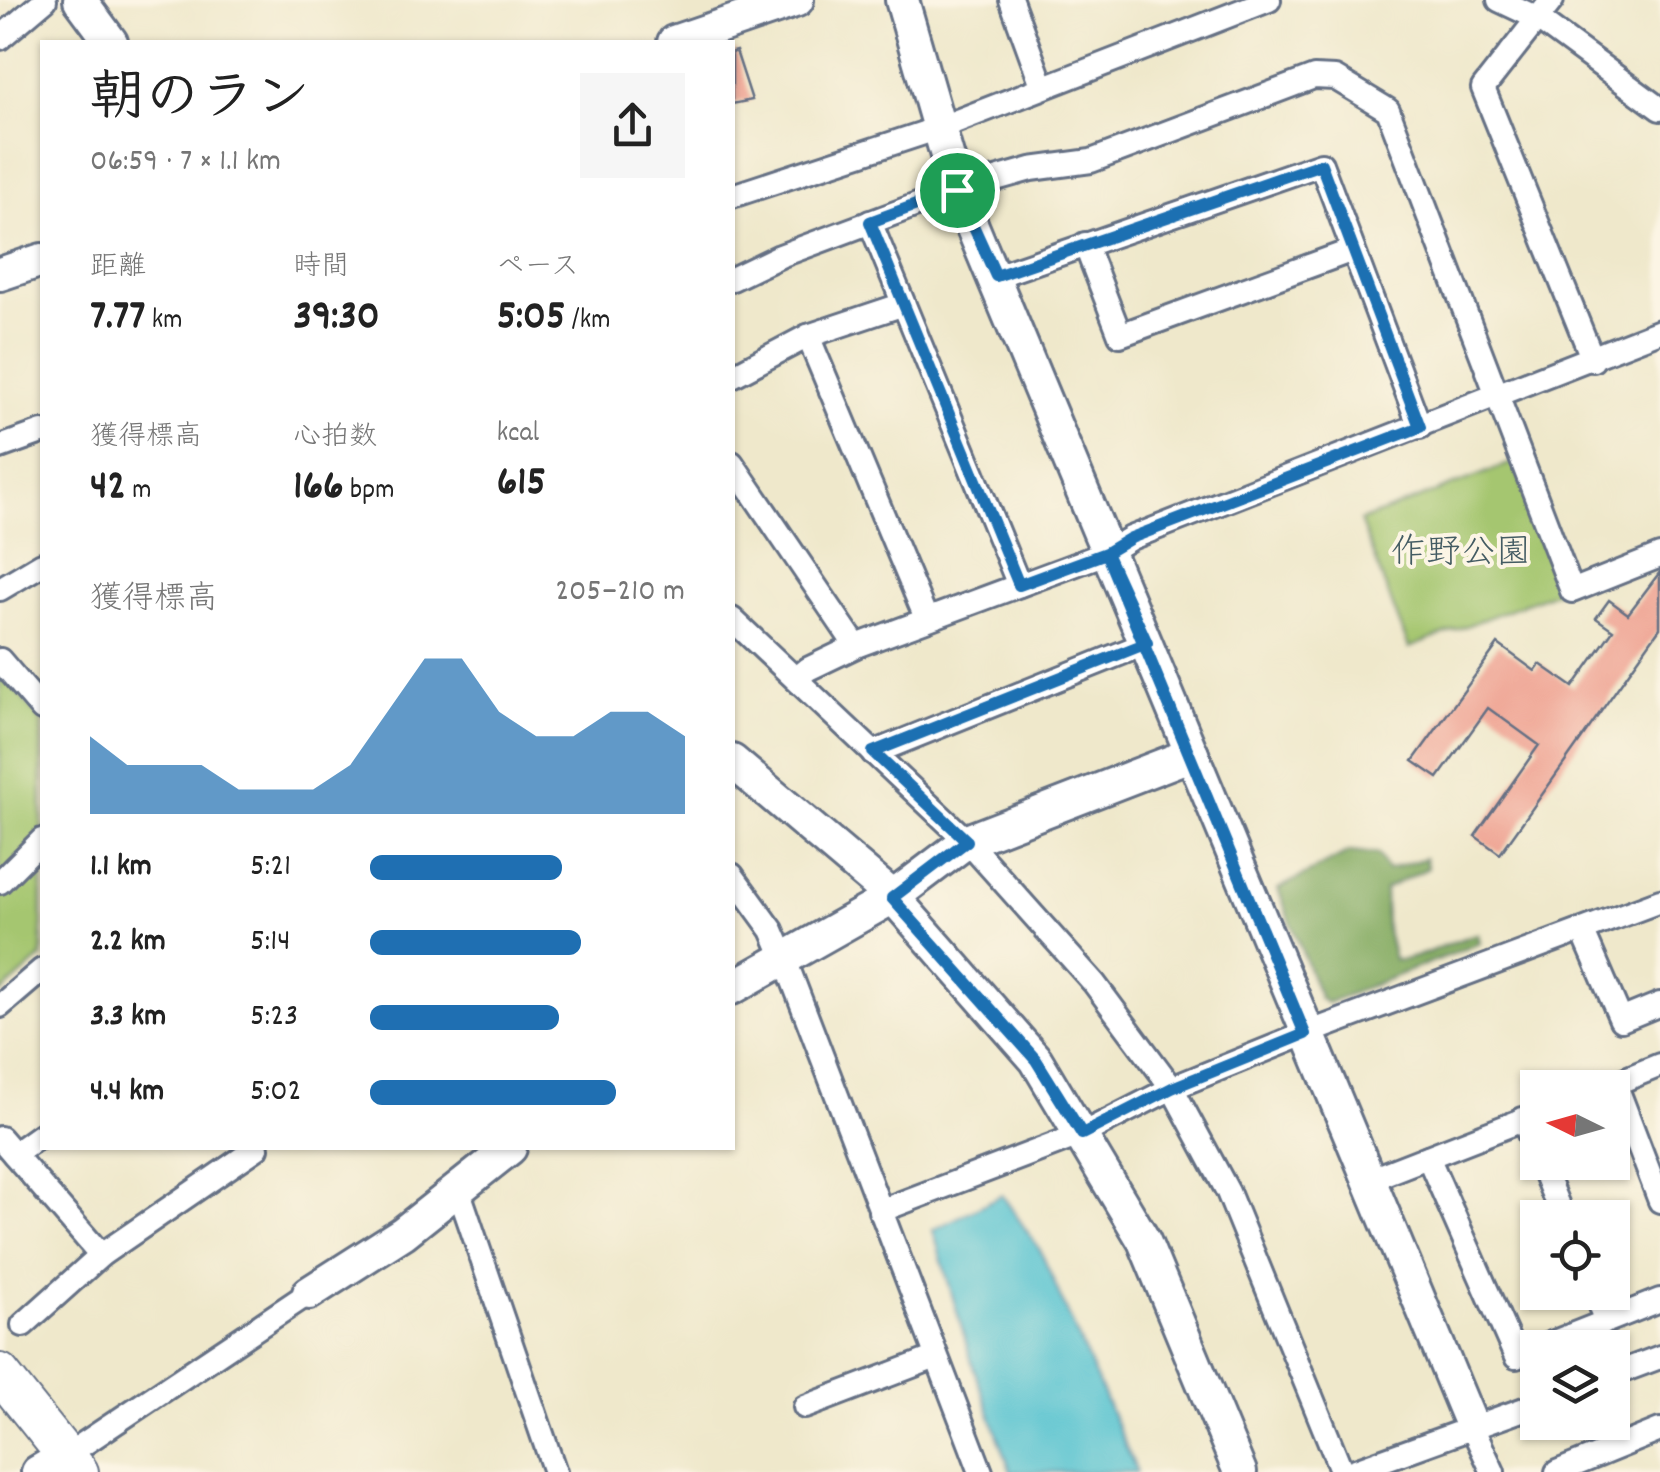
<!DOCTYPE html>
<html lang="ja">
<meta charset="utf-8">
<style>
:root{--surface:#fff;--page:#f6f6f6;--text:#222;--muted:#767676;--accent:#1f6fb2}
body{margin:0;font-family:Dekko,"Klee One",sans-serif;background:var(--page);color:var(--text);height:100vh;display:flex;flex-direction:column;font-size:38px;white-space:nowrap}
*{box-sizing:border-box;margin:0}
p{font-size:32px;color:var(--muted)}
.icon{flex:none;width:55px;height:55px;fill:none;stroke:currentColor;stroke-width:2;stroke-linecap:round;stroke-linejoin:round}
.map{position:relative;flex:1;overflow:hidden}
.sheet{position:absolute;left:40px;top:40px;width:695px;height:1110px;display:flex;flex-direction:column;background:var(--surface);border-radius:0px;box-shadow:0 2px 8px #0004}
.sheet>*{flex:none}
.needle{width:65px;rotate:275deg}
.tools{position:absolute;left:1520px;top:1070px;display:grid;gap:20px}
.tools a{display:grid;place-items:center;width:110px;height:110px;border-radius:0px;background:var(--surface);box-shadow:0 2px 8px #0004;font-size:50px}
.pin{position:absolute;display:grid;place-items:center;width:85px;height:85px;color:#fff;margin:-42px;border:5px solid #fff;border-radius:50%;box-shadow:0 2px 10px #0007}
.round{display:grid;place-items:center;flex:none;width:105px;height:105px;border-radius:0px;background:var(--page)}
.headline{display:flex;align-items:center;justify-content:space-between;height:170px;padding:0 50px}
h1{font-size:55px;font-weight:700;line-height:75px}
.figures{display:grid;grid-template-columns:repeat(3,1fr);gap:15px;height:170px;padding:10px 50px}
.figures div{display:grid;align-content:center}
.figures b{font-size:42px;font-weight:700}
.figures small{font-size:28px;font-weight:400}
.figures p{font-size:28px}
.chart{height:280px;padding:20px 50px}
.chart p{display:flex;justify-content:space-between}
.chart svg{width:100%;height:180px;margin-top:10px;fill:var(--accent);opacity:.7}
ul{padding:0 50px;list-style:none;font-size:32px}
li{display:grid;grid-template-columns:160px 120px 1fr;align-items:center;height:75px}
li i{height:25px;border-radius:12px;background:var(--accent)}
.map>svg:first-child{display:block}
.green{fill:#a5c66f;stroke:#607a66;stroke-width:2.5}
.forest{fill:#84ab62;stroke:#506d60;stroke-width:2.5}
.water{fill:#57c3d0;stroke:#397997;stroke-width:2.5}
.building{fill:#ee9e8d}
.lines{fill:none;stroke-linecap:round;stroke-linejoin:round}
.street-casing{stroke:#657084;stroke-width:28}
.secondary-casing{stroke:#657084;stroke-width:38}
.primary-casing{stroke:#657084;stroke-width:42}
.street{stroke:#fff;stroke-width:22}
.secondary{stroke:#fff;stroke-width:32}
.primary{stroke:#fff;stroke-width:38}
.route-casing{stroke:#fff;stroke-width:20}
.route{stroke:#1f6fb2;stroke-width:12}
.labels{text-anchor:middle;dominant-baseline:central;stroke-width:8;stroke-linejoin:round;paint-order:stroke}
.park-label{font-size:35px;fill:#445c63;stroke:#fcf5e5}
</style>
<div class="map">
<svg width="1660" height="1472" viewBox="0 0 1660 1472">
<rect width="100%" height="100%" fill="#fcf5e5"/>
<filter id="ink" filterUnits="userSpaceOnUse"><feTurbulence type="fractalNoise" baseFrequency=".01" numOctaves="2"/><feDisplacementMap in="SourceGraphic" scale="20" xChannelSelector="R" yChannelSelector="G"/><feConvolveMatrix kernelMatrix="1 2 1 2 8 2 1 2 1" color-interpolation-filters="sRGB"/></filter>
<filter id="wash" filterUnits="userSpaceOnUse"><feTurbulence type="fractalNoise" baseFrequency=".0048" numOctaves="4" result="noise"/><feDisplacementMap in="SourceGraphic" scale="40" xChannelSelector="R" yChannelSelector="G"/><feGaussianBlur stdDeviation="2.25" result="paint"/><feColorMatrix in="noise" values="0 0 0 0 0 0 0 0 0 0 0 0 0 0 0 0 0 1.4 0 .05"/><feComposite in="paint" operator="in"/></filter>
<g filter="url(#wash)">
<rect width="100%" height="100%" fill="#efe8cb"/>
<g class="green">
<path d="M 1514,462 L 1562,589 L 1409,648 L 1360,521 Z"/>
<path d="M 0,671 L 42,722 L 42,957 L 0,994 Z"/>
</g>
<path class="forest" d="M 1349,852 L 1378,854 L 1387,870 L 1425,858 L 1428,868 L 1385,889 L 1386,927 L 1394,960 C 1417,962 1452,939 1478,934 L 1480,943 L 1327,1003 L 1320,999 L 1278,889 Z"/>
<path class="water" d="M 1002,1195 L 1040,1250 L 1137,1472 L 1011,1472 L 973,1366 L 933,1230 Z"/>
<g id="blocks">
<g class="building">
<path d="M 736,51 L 752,100 L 732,104 L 732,52 Z"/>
<path d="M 1660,572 L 1660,628 L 1500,854 L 1475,836 L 1539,745 L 1488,708 L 1438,778 L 1413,761 L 1498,644 L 1535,671 L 1540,664 L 1573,687 L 1613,630 L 1596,618 L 1609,600 L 1628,614 Z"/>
</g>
</g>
</g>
<g filter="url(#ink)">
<use href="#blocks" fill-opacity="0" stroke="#657084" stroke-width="2.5"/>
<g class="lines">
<defs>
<g id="street">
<path d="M 1011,0 L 1042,85"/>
<path d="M 1499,0 L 1535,17 L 1660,109"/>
<path d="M 1552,0 L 1483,88 L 1593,360"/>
<path d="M 0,38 L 45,0"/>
<path d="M 732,196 L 939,128 L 1269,0"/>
<path d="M 870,222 L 1019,585"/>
<path d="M 1085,244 L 1120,335 L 1353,250"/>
<path d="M 996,276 L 1321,164 L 1420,427"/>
<path d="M 732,279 L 780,256 L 957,190 L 1031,169 L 1091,161 L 1314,77 L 1335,78 L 1388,110 L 1572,591 L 1660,556"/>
<path d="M 808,336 L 926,618"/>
<path d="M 732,376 L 808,336 L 901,305"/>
<path d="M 0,447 L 42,432"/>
<path d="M 732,463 L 856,646"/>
<path d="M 0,589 L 42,564"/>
<path d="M 732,619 L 967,841 L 1094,983 L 1172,1088 L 1228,1192 L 1342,1472"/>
<path d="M 0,660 L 42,709"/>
<path d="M 796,679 L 808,669 L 856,646 L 1106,553 L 1131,538 L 1660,331"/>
<path d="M 873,753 L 1147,643"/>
<path d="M 732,875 L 772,930 L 785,960 L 981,1472"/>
<path d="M 0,882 L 42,840"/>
<path d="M 1583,932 L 1621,1020 L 1660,1004"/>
<path d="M 0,1006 L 42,970"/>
<path d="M 1615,1083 L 1660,1201"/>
<path d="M 1604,1088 L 1660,1065"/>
<path d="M 1523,1119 L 1538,1155"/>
<path d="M 0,1138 L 101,1255"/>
<path d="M 14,1154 L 42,1134"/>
<path d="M 1428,1157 L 1516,1357 L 1538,1348"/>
<path d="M 1540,1162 L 1563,1218"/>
<path d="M 1366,1181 L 1538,1114"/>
<path d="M 458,1189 L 555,1472"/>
<path d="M 880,1211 L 1082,1134 L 1172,1088 L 1305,1034 L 1660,901"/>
<path d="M 1594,1292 L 1606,1321"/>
<path d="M 23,1325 L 101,1255 L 257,1148"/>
<path d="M 1539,1348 L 1660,1300"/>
<path d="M 1612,1375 L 1660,1357"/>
<path d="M 805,1407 L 936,1357"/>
<path d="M 1472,1427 L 1493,1472"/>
<path d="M 67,1455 L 309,1293"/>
<path d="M 1350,1472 L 1538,1404"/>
<path d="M 1557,1472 L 1660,1430"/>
</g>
<g id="secondary">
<path d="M 80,0 L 111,42"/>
<path d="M 902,0 L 957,190 L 1472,1427"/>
<path d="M 674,42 L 797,0"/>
<path d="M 0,274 L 42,260"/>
<path d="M 732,761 L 893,897 L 1036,1060 L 1144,1241 L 1240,1472"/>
<path d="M 732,988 L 893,897 L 967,841 L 1192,754"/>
<path d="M 309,1293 L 403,1233 L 510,1148"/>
<path d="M 38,1472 L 67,1455"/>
</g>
<path id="primary" d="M 0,1373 L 79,1472"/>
</defs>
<use href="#street" class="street-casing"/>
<use href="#secondary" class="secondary-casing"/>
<use href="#primary" class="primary-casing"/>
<use href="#street" class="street"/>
<use href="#secondary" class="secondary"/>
<use href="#primary" class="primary"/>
</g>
</g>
<g class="lines" filter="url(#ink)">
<defs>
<path id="route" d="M 957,190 L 870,222 L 1019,585 L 1106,553 L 1305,1034 L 1172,1088 L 1082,1134 L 1036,1060 L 892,898 L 967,841 L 873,752 L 1147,643 L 1106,553 L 1131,538 L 1420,427 L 1321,164 L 996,276 L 957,190"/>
</defs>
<use href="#route" class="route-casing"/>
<use href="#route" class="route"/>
</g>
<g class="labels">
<g class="park-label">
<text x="1461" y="555">作野公園</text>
</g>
</g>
</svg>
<div class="tools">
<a><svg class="needle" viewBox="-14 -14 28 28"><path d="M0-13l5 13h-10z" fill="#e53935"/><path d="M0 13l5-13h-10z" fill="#767676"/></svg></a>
<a><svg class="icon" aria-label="locate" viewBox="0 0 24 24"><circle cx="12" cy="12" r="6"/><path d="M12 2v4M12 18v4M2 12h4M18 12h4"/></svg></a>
<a><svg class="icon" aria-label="layers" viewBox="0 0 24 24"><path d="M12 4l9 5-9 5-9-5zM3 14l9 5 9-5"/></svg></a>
</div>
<div class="pin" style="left:957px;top:190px;background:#1e9e55"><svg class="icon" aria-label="arrive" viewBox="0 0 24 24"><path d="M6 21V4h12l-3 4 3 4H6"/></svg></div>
<section class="sheet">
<div class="headline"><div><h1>朝のラン</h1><p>06:59 · 7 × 1.1 km</p></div><a class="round"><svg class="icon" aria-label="share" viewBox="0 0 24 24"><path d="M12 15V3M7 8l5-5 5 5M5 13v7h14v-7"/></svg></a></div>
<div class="figures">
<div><p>距離</p><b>7.77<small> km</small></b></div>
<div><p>時間</p><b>39:30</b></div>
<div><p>ペース</p><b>5:05<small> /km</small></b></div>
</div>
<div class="figures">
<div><p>獲得標高</p><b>42<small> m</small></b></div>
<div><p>心拍数</p><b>166<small> bpm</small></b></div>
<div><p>kcal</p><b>615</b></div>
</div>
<div class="chart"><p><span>獲得標高</span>205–210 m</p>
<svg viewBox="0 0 160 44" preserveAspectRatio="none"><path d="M0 44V25L10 32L20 32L30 32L40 38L50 38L60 38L70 32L80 19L90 6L100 6L110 19L120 25L130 25L140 19L150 19L160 25V44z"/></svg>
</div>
<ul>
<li><b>1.1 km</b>5:21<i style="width:61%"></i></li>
<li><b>2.2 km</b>5:14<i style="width:67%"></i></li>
<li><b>3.3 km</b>5:23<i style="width:60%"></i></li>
<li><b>4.4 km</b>5:02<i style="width:78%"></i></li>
</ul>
</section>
</div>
